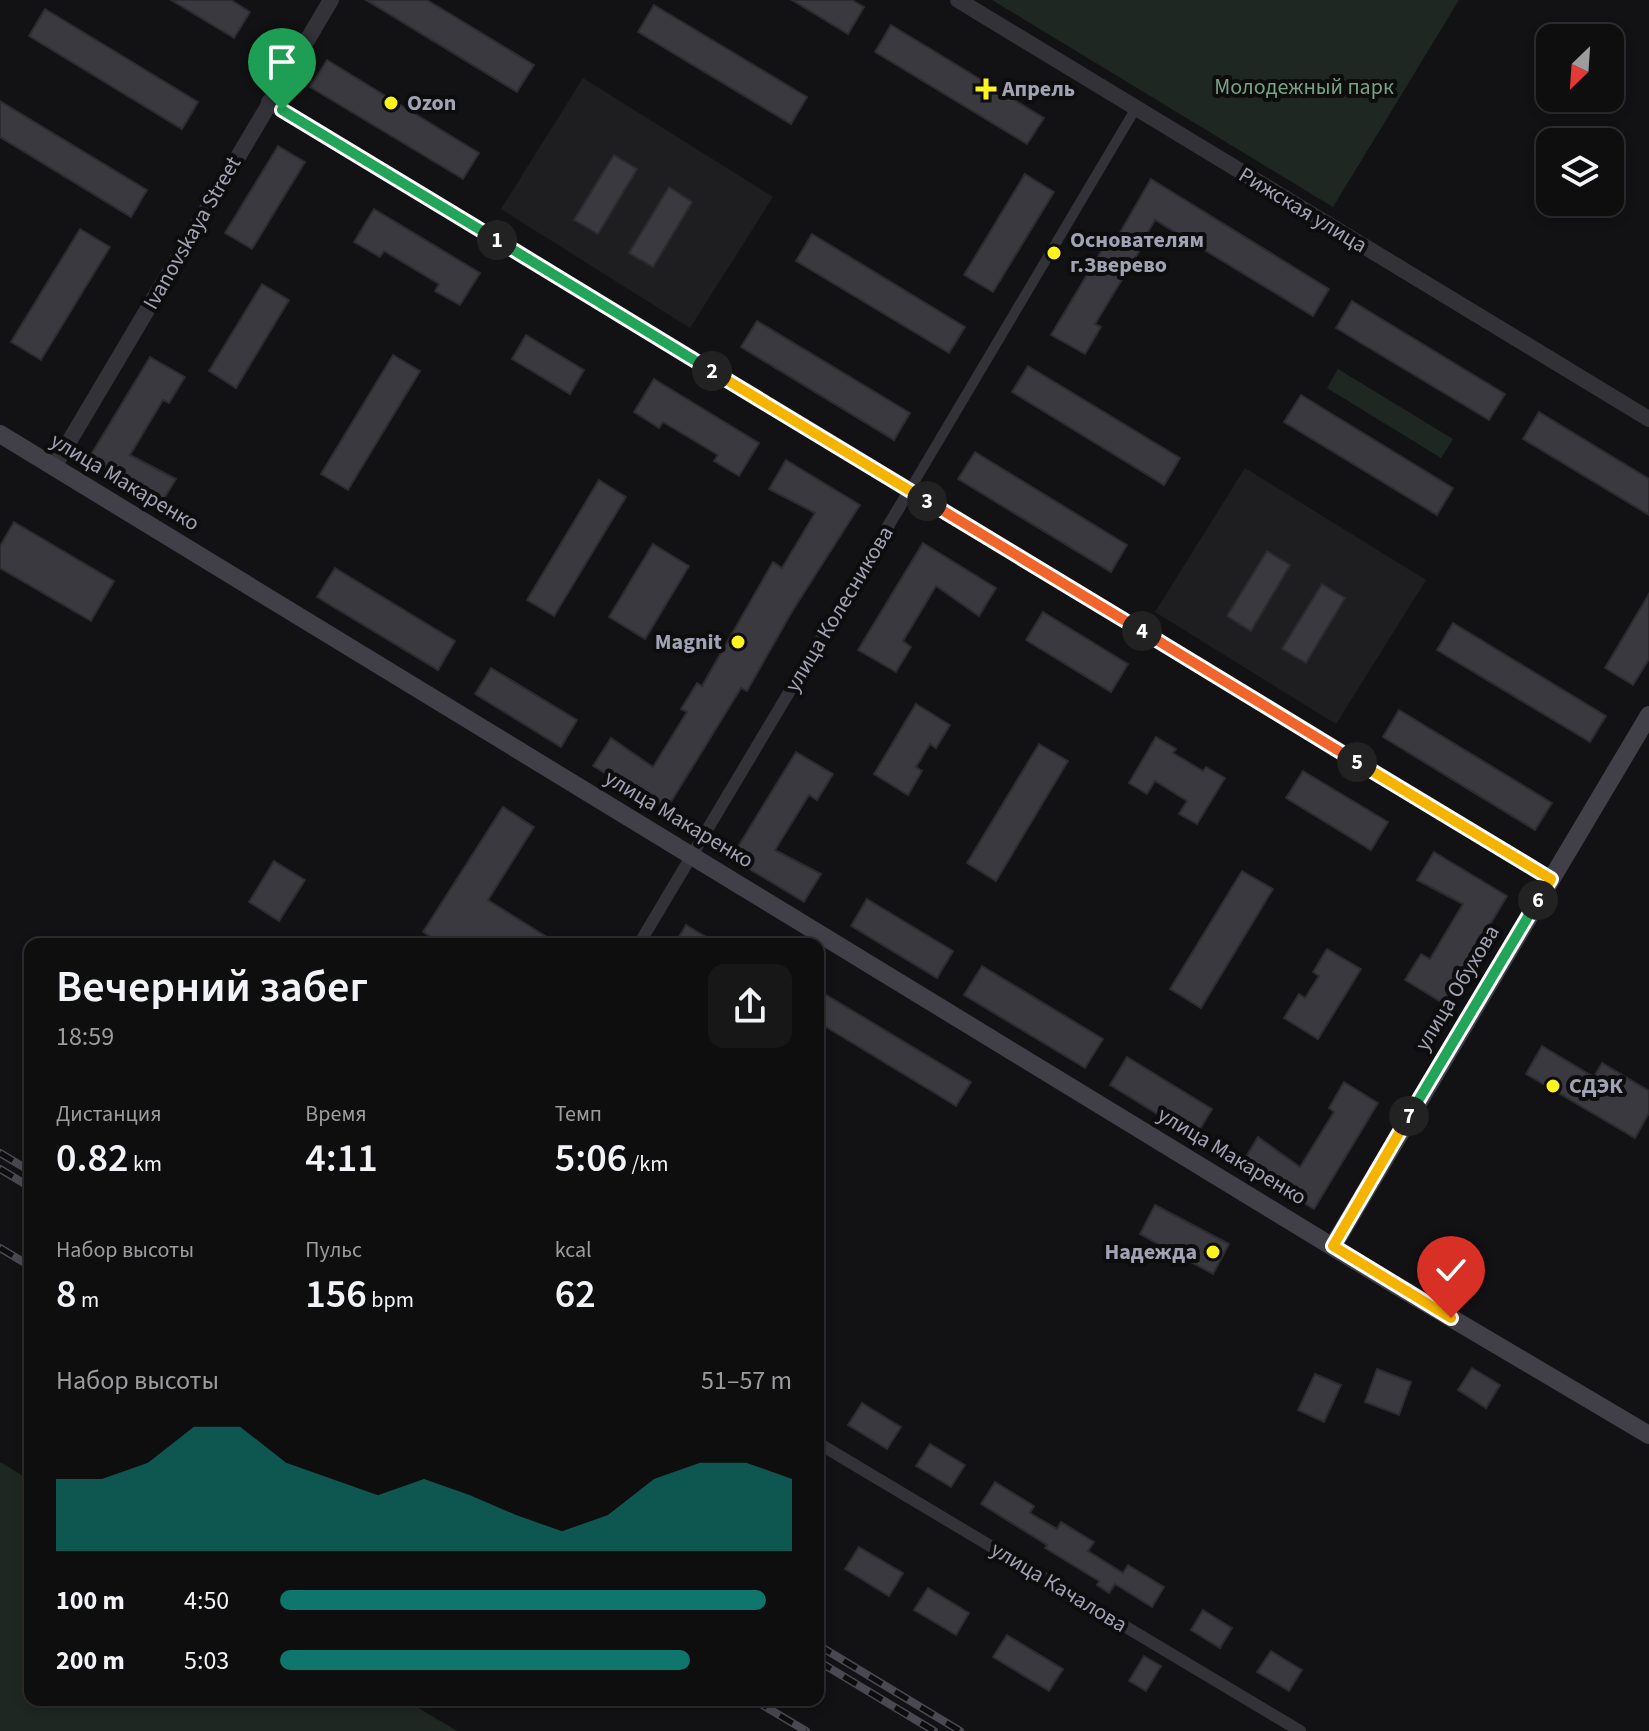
<!DOCTYPE html>
<html lang="ru">
<meta charset="utf-8">
<style>
:root{--surface:#0e0e0f;--page:#171718;--text:#f1f3f6;--muted:#9b9c9e;--line:#2e2e2f;--accent:#0f766e}
body{margin:0;font-family:"Source Sans 3",sans-serif;background:var(--page);color:var(--text);height:100vh;display:flex;flex-direction:column;font-size:30px;white-space:nowrap}
*{box-sizing:border-box;margin:0}
p{font-size:26px;color:var(--muted)}
.icon{flex:none;width:44px;height:44px;fill:none;stroke:currentColor;stroke-width:2;stroke-linecap:round;stroke-linejoin:round}
.map{position:relative;flex:1;overflow:hidden}
.details{position:absolute;left:24px;top:938px;width:800px;height:768px;display:flex;flex-direction:column;background:var(--surface);border-radius:16px;box-shadow:0 4px 12px #0003,0 0 0 2px var(--line)}
.details>*{flex:none}
.needle{width:52px;rotate:205deg}
.tools{position:absolute;left:1536px;top:24px;display:grid;gap:16px}
.tools a{display:grid;place-items:center;width:88px;height:88px;border-radius:16px;background:var(--surface);box-shadow:0 4px 12px #0003,0 0 0 2px var(--line);font-size:40px}
.pin{position:absolute;display:grid;place-items:center;width:68px;height:68px;color:#fff;margin:-82px -34px;border-radius:50% 50% 50% 0;rotate:-45deg;box-shadow:0 0 8px #0007}
.pin .icon{rotate:45deg}
.km{position:absolute;width:40px;height:40px;margin:-20px;border-radius:50%;background:#222;color:#fff;font-size:22px;line-height:40px;text-align:center}
.round{display:grid;place-items:center;flex:none;width:84px;height:84px;border-radius:16px;background:var(--page)}
.summary{display:flex;align-items:center;justify-content:space-between;height:136px;padding:0 32px}
h1{font-size:44px;font-weight:600;line-height:60px}
.figures{display:grid;grid-template-columns:repeat(3,1fr);gap:12px;height:136px;padding:8px 32px}
.figures div{display:grid;align-content:center}
.figures b{font-size:40px;font-weight:600}
.figures small{font-size:22px;font-weight:400}
.figures p{font-size:22px}
.chart{height:224px;padding:16px 32px}
.chart p{display:flex;justify-content:space-between}
.chart svg{width:100%;height:144px;margin-top:8px;fill:var(--accent);opacity:.7}
ul{padding:0 32px;list-style:none;font-size:26px}
li{display:grid;grid-template-columns:128px 96px 1fr;align-items:center;height:60px}
li i{height:20px;border-radius:10px;background:var(--accent)}
.map>svg:first-child{display:block}
.built{fill:#1e1e21}
.green{fill:#1e2721}
.building{fill:#39393f;stroke:#2d2b30;stroke-width:2}
.lines{fill:none;stroke-linecap:round;stroke-linejoin:round}
.pedestrian{stroke:#333239;stroke-width:10}
.minor{stroke:#333239;stroke-width:12}
.tertiary{stroke:#333239;stroke-width:16}
.secondary{stroke:#414049;stroke-width:18}
.rail-casing{stroke:#4a4952;stroke-width:8}
.rail{stroke:#0d0d0e;stroke-width:5;stroke-dasharray:15;stroke-linecap:butt}
.split-1-casing{stroke:#fff;stroke-width:16}
.split-2-casing{stroke:#fff;stroke-width:16}
.split-3-casing{stroke:#fff;stroke-width:16}
.split-4-casing{stroke:#fff;stroke-width:16}
.split-5-casing{stroke:#fff;stroke-width:16}
.split-6-casing{stroke:#fff;stroke-width:16}
.split-7-casing{stroke:#fff;stroke-width:16}
.split-8-casing{stroke:#fff;stroke-width:16}
.split-1{stroke:#22a559;stroke-width:10}
.split-2{stroke:#22a559;stroke-width:10}
.split-3{stroke:#f5b400;stroke-width:10}
.split-4{stroke:#f0652b;stroke-width:10}
.split-5{stroke:#f0652b;stroke-width:10}
.split-6{stroke:#f5b400;stroke-width:10}
.split-7{stroke:#22a559;stroke-width:10}
.split-8{stroke:#f5b400;stroke-width:10}
.poi-dot{fill:#fff31e;stroke:#0d0d0e;stroke-width:3}
.labels{text-anchor:middle;dominant-baseline:central;stroke-width:8;stroke-linejoin:round;paint-order:stroke}
.park-label{font-size:22px;fill:#77a286;stroke:#0d0d0e}
.poi-label{font-size:22px;font-weight:bold;fill:#a2a2b5;stroke:#0d0d0e;text-anchor:start}
.street-label{font-size:22px;fill:#a2a2b5;stroke:#0d0d0e}
</style>
<div class="map">
<svg width="1649" height="1731" viewBox="0 0 1649 1731">
<rect width="100%" height="100%" fill="#121214"/>
<g class="built">
<path d="M 583,78 L 773,197 L 690,328 L 501,209 Z"/>
<path d="M 1245,468 L 1426,580 L 1336,724 L 1155,612 Z"/>
</g>
<g class="green">
<path d="M 992,0 L 1459,0 L 1333,207 Z"/>
<path d="M 1338,369 L 1453,439 L 1441,458 L 1327,388 Z"/>
<path d="M 0,1462 L 30,1480 L 30,1700 L 405,1700 L 457,1731 L 0,1731 Z"/>
</g>
<g class="building">
<path d="M 171,0 L 231,0 L 250,12 L 234,38 Z"/>
<path d="M 366,0 L 427,0 L 534,65 L 517,92 Z"/>
<path d="M 792,0 L 852,0 L 864,7 L 848,34 Z"/>
<path d="M 654,5 L 807,97 L 791,124 L 638,32 Z"/>
<path d="M 45,9 L 198,102 L 182,129 L 29,36 Z"/>
<path d="M 891,25 L 1044,118 L 1027,144 L 875,52 Z"/>
<path d="M 327,60 L 479,153 L 463,179 L 310,87 Z"/>
<path d="M 0,101 L 147,190 L 131,217 L 0,137 Z"/>
<path d="M 278,146 L 305,162 L 252,249 L 225,233 Z"/>
<path d="M 614,155 L 637,169 L 598,234 L 574,220 Z"/>
<path d="M 1025,174 L 1054,192 L 993,292 L 964,275 Z"/>
<path d="M 1151,179 L 1329,289 L 1313,316 L 1155,220 L 1138,249 L 1140,250 L 1095,324 L 1101,327 L 1085,354 L 1051,335 L 1112,233 L 1118,236 Z"/>
<path d="M 669,187 L 692,202 L 653,267 L 629,253 Z"/>
<path d="M 374,209 L 480,273 L 460,305 L 435,291 L 439,284 L 384,251 L 380,257 L 354,242 Z"/>
<path d="M 80,229 L 110,247 L 41,360 L 11,342 Z"/>
<path d="M 812,234 L 965,327 L 949,353 L 796,261 Z"/>
<path d="M 262,284 L 289,300 L 236,388 L 209,371 Z"/>
<path d="M 1352,301 L 1505,394 L 1489,420 L 1336,328 Z"/>
<path d="M 757,321 L 910,413 L 894,440 L 741,347 Z"/>
<path d="M 526,335 L 584,370 L 570,394 L 512,359 Z"/>
<path d="M 393,355 L 420,371 L 348,490 L 321,474 Z"/>
<path d="M 150,357 L 185,377 L 169,403 L 163,400 L 130,455 L 176,479 L 159,507 L 86,463 Z"/>
<path d="M 1028,366 L 1180,458 L 1164,485 L 1012,392 Z"/>
<path d="M 654,379 L 759,443 L 739,476 L 714,461 L 718,455 L 663,422 L 659,428 L 634,412 Z"/>
<path d="M 1301,395 L 1453,488 L 1437,515 L 1284,422 Z"/>
<path d="M 1539,412 L 1649,479 L 1649,515 L 1523,439 Z"/>
<path d="M 975,452 L 1127,545 L 1111,572 L 958,479 Z"/>
<path d="M 786,460 L 860,505 L 793,610 L 747,691 L 741,688 L 666,810 L 593,766 L 611,738 L 653,767 L 687,712 L 681,709 L 697,683 L 702,686 L 773,562 L 782,568 L 815,513 L 769,489 Z"/>
<path d="M 599,480 L 626,497 L 554,616 L 527,600 Z"/>
<path d="M 14,522 L 114,581 L 91,621 L 0,568 L 0,546 Z"/>
<path d="M 923,543 L 996,588 L 979,616 L 936,586 L 903,641 L 911,647 L 896,672 L 858,650 Z"/>
<path d="M 653,544 L 689,566 L 645,639 L 609,617 Z"/>
<path d="M 1267,551 L 1290,565 L 1251,631 L 1227,616 Z"/>
<path d="M 335,568 L 455,641 L 438,670 L 317,597 Z"/>
<path d="M 1322,584 L 1345,598 L 1306,663 L 1282,649 Z"/>
<path d="M 1649,594 L 1649,659 L 1633,685 L 1605,668 Z"/>
<path d="M 1043,612 L 1128,664 L 1111,692 L 1026,640 Z"/>
<path d="M 1453,623 L 1606,716 L 1590,742 L 1437,650 Z"/>
<path d="M 491,668 L 577,720 L 561,747 L 475,694 Z"/>
<path d="M 916,704 L 950,725 L 936,748 L 930,744 L 916,767 L 922,771 L 908,795 L 874,774 Z"/>
<path d="M 1399,710 L 1552,803 L 1535,830 L 1383,737 Z"/>
<path d="M 1156,737 L 1176,749 L 1173,753 L 1203,771 L 1206,767 L 1225,778 L 1197,824 L 1179,814 L 1187,801 L 1155,781 L 1147,794 L 1129,783 Z"/>
<path d="M 1039,744 L 1068,761 L 996,881 L 967,863 Z"/>
<path d="M 796,752 L 833,774 L 817,800 L 809,795 L 775,850 L 821,874 L 804,902 L 731,858 Z"/>
<path d="M 1303,771 L 1388,822 L 1371,850 L 1286,798 Z"/>
<path d="M 503,807 L 534,827 L 488,900 L 558,944 L 442,944 L 423,932 Z"/>
<path d="M 1434,852 L 1507,896 L 1443,1003 L 1405,980 L 1421,954 L 1430,959 L 1463,904 L 1417,880 Z"/>
<path d="M 274,861 L 305,880 L 279,921 L 249,902 Z"/>
<path d="M 1242,871 L 1273,889 L 1201,1008 L 1170,989 Z"/>
<path d="M 867,899 L 953,951 L 937,978 L 851,926 Z"/>
<path d="M 686,925 L 718,944 L 675,944 Z"/>
<path d="M 1327,949 L 1361,969 L 1318,1039 L 1284,1018 L 1299,994 L 1305,998 L 1319,976 L 1313,972 Z"/>
<path d="M 982,966 L 1103,1039 L 1085,1068 L 964,995 Z"/>
<path d="M 818,990 L 971,1082 L 956,1106 L 818,1022 Z"/>
<path d="M 1542,1046 L 1594,1077 L 1602,1063 L 1649,1091 L 1649,1113 L 1635,1138 L 1526,1074 Z"/>
<path d="M 1127,1057 L 1212,1109 L 1195,1137 L 1110,1085 Z"/>
<path d="M 1344,1082 L 1378,1103 L 1314,1209 L 1241,1165 L 1258,1137 L 1300,1167 L 1334,1112 L 1329,1108 Z"/>
<path d="M 1155,1205 L 1229,1244 L 1213,1274 L 1140,1234 Z"/>
<path d="M 1472,1368 L 1500,1385 L 1486,1408 L 1458,1390 Z"/>
<path d="M 1377,1369 L 1411,1382 L 1399,1415 L 1365,1402 Z"/>
<path d="M 1315,1374 L 1341,1385 L 1324,1422 L 1298,1410 Z"/>
<path d="M 862,1403 L 901,1427 L 887,1449 L 848,1425 Z"/>
<path d="M 930,1444 L 965,1465 L 951,1487 L 916,1466 Z"/>
<path d="M 995,1482 L 1034,1506 L 1030,1513 L 1057,1529 L 1061,1522 L 1094,1542 L 1088,1551 L 1123,1573 L 1128,1565 L 1164,1587 L 1152,1607 L 1115,1584 L 1109,1593 L 1097,1585 L 1099,1581 L 1045,1548 L 1047,1545 L 981,1504 Z"/>
<path d="M 859,1547 L 903,1573 L 889,1596 L 845,1569 Z"/>
<path d="M 928,1588 L 969,1613 L 956,1635 L 914,1610 Z"/>
<path d="M 1203,1610 L 1232,1628 L 1220,1648 L 1191,1630 Z"/>
<path d="M 1007,1635 L 1063,1669 L 1049,1691 L 993,1657 Z"/>
<path d="M 1271,1651 L 1302,1670 L 1289,1691 L 1257,1672 Z"/>
<path d="M 1144,1656 L 1161,1666 L 1146,1691 L 1129,1681 Z"/>
</g>
<g class="lines">
<path class="pedestrian" d="M 909,491 L 1136,108"/>
<g class="minor">
<path d="M 639,944 L 909,491"/>
<path d="M 818,1443 L 1300,1731"/>
</g>
<g class="tertiary">
<path d="M 958,0 L 1649,419"/>
<path d="M 269,102 L 1551,879"/>
<path d="M 54,467 L 331,0"/>
</g>
<g class="secondary">
<path d="M 0,434 L 1387,1280 L 1649,1435"/>
<path d="M 1333,1246 L 1649,715"/>
</g>
<defs>
<g id="rail">
<path d="M 0,1153 L 30,1171"/>
<path d="M 0,1169 L 30,1187"/>
<path d="M 0,1248 L 30,1266"/>
<path d="M 818,1645 L 960,1731"/>
<path d="M 818,1661 L 934,1731"/>
<path d="M 754,1700 L 806,1731"/>
</g>
</defs>
<use href="#rail" class="rail-casing"/>
<use href="#rail" class="rail"/>
</g>
<g class="lines">
<defs>
<path id="split-1" d="M 282,110 L 497,240"/>
<path id="split-2" d="M 497,240 L 712,371"/>
<path id="split-3" d="M 712,371 L 927,501"/>
<path id="split-4" d="M 927,501 L 1142,631"/>
<path id="split-5" d="M 1142,631 L 1357,762"/>
<path id="split-6" d="M 1357,762 L 1551,879 L 1538,900"/>
<path id="split-7" d="M 1409,1116 L 1538,900"/>
<path id="split-8" d="M 1409,1116 L 1333,1246 L 1451,1318"/>
</defs>
<use href="#split-1" class="split-1-casing"/>
<use href="#split-2" class="split-2-casing"/>
<use href="#split-3" class="split-3-casing"/>
<use href="#split-4" class="split-4-casing"/>
<use href="#split-5" class="split-5-casing"/>
<use href="#split-6" class="split-6-casing"/>
<use href="#split-7" class="split-7-casing"/>
<use href="#split-8" class="split-8-casing"/>
<use href="#split-1" class="split-1"/>
<use href="#split-2" class="split-2"/>
<use href="#split-3" class="split-3"/>
<use href="#split-4" class="split-4"/>
<use href="#split-5" class="split-5"/>
<use href="#split-6" class="split-6"/>
<use href="#split-7" class="split-7"/>
<use href="#split-8" class="split-8"/>
</g>
<g class="poi-dot">
<path d="M982 77h8v8h8v8h-8v8h-8v-8h-8v-8h8z"/>
<circle cx="391" cy="103" r="8"/>
<circle cx="1054" cy="253" r="8"/>
<circle cx="738" cy="642" r="8"/>
<circle cx="1553" cy="1086" r="8"/>
<circle cx="1213" cy="1252" r="8"/>
</g>
<g class="labels">
<g class="park-label">
<text x="1304" y="87">Молодежный парк</text>
</g>
<g class="poi-label">
<text x="1002" y="89">Апрель</text>
<text x="407" y="103">Ozon</text>
<text x="1070" y="240">Основателям<tspan x="1070" dy="25">г.Зверево</tspan></text>
<text x="722" y="642" text-anchor="end">Magnit</text>
<text x="1569" y="1086">СДЭК</text>
<text x="1197" y="1252" text-anchor="end">Надежда</text>
</g>
<g class="street-label">
<text transform="translate(1303 210) rotate(31)">Рижская улица</text>
<text transform="translate(192 233) rotate(-60)">Ivanovskaya Street</text>
<text transform="translate(125 482) rotate(31)">улица Макаренко</text>
<text transform="translate(839 609) rotate(-59)">улица Колесникова</text>
<text transform="translate(679 819) rotate(31)">улица Макаренко</text>
<text transform="translate(1457 988) rotate(-59)">улица Обухова</text>
<text transform="translate(1232 1156) rotate(31)">улица Макаренко</text>
<text transform="translate(1059 1587) rotate(31)">улица Качалова</text>
</g>
</g>
</svg>
<div class="tools">
<a><svg class="needle" viewBox="-14 -14 28 28"><path d="M0-13l5 13h-10z" fill="#e53935"/><path d="M0 13l5-13h-10z" fill="#9b9c9e"/></svg></a>
<a><svg class="icon" aria-label="layers" viewBox="0 0 24 24"><path d="M12 4l9 5-9 5-9-5zM3 14l9 5 9-5"/></svg></a>
</div>
<div class="pin" style="left:282px;top:110px;background:#1e9e55"><svg class="icon" aria-label="arrive" viewBox="0 0 24 24"><path d="M6 21V4h12l-3 4 3 4H6"/></svg></div>
<div class="pin" style="left:1451px;top:1318px;background:#d93025"><svg class="icon" aria-label="check" viewBox="0 0 24 24"><path d="M5 12l5 5 9-10"/></svg></div>
<b class="km" style="left:497px;top:240px">1</b>
<b class="km" style="left:712px;top:371px">2</b>
<b class="km" style="left:927px;top:501px">3</b>
<b class="km" style="left:1142px;top:631px">4</b>
<b class="km" style="left:1357px;top:762px">5</b>
<b class="km" style="left:1538px;top:900px">6</b>
<b class="km" style="left:1409px;top:1116px">7</b>
<section class="details">
<div class="summary"><div><h1>Вечерний забег</h1><p>18:59</p></div><a class="round"><svg class="icon" aria-label="share" viewBox="0 0 24 24"><path d="M12 15V3M7 8l5-5 5 5M5 13v7h14v-7"/></svg></a></div>
<div class="figures">
<div><p>Дистанция</p><b>0.82<small> km</small></b></div>
<div><p>Время</p><b>4:11</b></div>
<div><p>Темп</p><b>5:06<small> /km</small></b></div>
</div>
<div class="figures">
<div><p>Набор высоты</p><b>8<small> m</small></b></div>
<div><p>Пульс</p><b>156<small> bpm</small></b></div>
<div><p>kcal</p><b>62</b></div>
</div>
<div class="chart"><p><span>Набор высоты</span>51–57 m</p>
<svg viewBox="0 0 160 44" preserveAspectRatio="none"><path d="M0 44V22L10 22L20 17L30 6L40 6L50 17L60 22L70 27L80 22L90 27L100 33L110 38L120 33L130 22L140 17L150 17L160 22V44z"/></svg>
</div>
<ul>
<li><b>100 m</b>4:50<i style="width:95%"></i></li>
<li><b>200 m</b>5:03<i style="width:80%"></i></li>
</ul>
</section>
</div>
